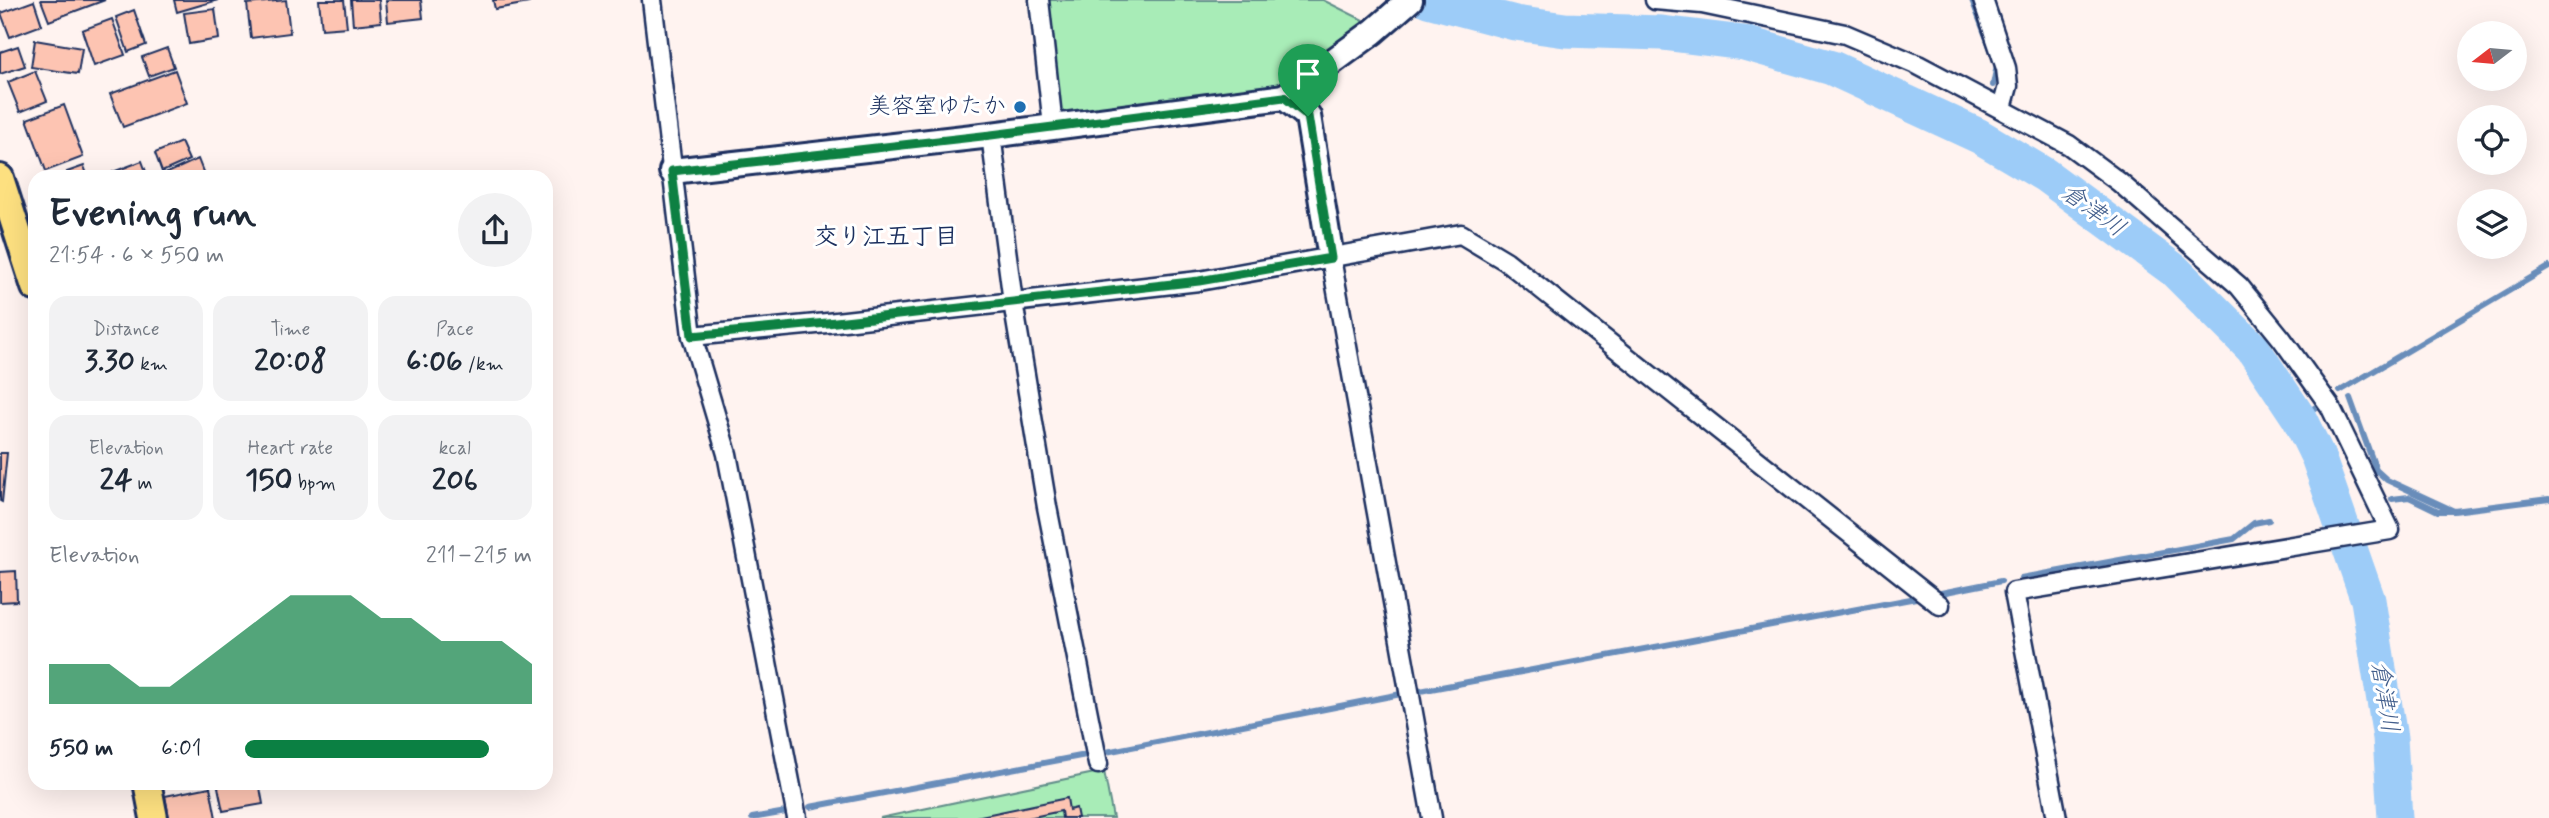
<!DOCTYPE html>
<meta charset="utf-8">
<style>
:root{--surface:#fff;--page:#f2f2f3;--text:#1f2937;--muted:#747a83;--accent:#0b8043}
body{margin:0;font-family:Mynerve,"Klee One",sans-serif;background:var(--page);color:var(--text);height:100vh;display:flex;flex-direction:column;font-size:26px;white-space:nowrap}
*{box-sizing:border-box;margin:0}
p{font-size:23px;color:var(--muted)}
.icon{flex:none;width:38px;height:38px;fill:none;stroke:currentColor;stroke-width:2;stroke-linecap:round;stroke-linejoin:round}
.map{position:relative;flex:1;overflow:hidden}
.details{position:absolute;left:28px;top:170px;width:525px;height:620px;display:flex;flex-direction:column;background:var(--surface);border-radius:21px;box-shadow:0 7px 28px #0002}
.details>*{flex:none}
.needle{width:46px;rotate:254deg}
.buttons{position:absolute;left:2457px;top:21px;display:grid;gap:14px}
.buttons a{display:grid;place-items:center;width:70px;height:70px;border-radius:50%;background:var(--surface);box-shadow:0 7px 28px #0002;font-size:35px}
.pin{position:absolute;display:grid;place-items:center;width:60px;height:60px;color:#fff;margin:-72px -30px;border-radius:50% 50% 50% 0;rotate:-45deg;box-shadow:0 0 7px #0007}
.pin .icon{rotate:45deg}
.round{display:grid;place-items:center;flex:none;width:74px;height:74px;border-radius:37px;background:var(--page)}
.overview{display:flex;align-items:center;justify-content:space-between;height:119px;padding:0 21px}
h1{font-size:38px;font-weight:700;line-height:52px}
.metrics{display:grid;grid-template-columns:repeat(3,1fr);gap:10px;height:119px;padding:7px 21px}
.metrics div{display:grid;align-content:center;border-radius:18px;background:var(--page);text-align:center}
.metrics b{font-size:30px;font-weight:700}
.metrics small{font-size:19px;font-weight:400}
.metrics p{font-size:19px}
.chart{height:196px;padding:14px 21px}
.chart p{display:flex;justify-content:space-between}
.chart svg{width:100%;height:126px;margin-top:7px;fill:var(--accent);opacity:.7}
ul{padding:0 21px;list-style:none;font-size:23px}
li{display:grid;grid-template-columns:112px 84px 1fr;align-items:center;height:52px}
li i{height:18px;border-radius:9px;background:var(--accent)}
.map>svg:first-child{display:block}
.green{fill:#a8ecb7;stroke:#628e8a;stroke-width:2}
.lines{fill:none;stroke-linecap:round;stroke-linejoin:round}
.stream{stroke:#698dba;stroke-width:6}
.river{stroke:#9dccf8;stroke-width:35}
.building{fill:#fdc4b2;stroke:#1b2f5e;stroke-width:2}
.street-casing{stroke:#1b2f5e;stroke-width:23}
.secondary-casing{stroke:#1b2f5e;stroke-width:30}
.primary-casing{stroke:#1b2f5e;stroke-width:32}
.street{stroke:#fff;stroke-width:18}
.secondary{stroke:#fff;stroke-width:24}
.primary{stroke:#fde080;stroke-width:26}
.route-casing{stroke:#fff;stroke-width:14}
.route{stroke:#0b8043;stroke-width:9}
.poi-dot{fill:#1f6fb2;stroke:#fff;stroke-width:2.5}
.labels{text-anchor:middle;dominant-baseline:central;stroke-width:6;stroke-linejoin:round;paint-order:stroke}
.poi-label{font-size:23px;fill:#1b2f5e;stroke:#fff;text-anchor:end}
.water-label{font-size:24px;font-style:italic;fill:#425e8c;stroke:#fff}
.neighbourhood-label{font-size:24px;font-weight:bold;fill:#1b2f5e;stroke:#fff}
</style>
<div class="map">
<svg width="2549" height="818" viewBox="0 0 2549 818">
<rect width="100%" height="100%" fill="#fff3f0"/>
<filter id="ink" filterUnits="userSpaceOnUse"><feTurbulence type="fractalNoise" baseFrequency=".0143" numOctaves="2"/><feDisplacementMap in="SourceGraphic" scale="14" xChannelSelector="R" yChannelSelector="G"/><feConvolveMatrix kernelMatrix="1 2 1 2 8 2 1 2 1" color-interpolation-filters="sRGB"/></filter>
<g filter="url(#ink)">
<g class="green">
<path d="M 1046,0 L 1323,0 L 1367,22 L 1278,91 L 1060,117 Z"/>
<path d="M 1104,771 L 1113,818 L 880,818 Z"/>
</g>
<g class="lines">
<g class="stream">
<path d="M 1972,0 L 1997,65 L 1993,85"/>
<path d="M 2340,391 L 2549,267"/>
<path d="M 2350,398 L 2376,470 L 2387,480 L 2454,511 L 2549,499"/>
<path d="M 2299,418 L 2319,405"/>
<path d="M 2392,499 L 2409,497 L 2438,511 L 2452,511"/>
<path d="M 2021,578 L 2234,539 L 2254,523 L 2269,520"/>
<path d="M 1941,593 L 2001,581"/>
<path d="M 1420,691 L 1916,598"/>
<path d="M 1106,752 L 1401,694 L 1400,688"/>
<path d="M 810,807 L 1086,755"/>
<path d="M 752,818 L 786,812"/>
</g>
<path class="river" d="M 1428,0 L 1515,23 L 1565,30 L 1662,33 L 1744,43 L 1832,68 L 1979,136 L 2045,175 L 2174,270 L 2253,349 L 2299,418 L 2318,457 L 2368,600 L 2390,738 L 2395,818"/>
</g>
<g class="building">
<path d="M 41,0 L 105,0 L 49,21 Z"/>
<path d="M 174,0 L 218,0 L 177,12 Z"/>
<path d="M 286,0 L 290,33 L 251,38 L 247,4 Z"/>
<path d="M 319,0 L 344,0 L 347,27 L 322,29 Z"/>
<path d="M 351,0 L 379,0 L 381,22 L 353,25 Z"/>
<path d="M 386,0 L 421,0 L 423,18 L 388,22 Z"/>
<path d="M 493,0 L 529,0 L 529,3 L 495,9 Z"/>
<path d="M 34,1 L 42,25 L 10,37 L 1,13 Z"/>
<path d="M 215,9 L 219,39 L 189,44 L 184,13 Z"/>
<path d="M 134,10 L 146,45 L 128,52 L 116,17 Z"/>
<path d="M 112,19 L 125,55 L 94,66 L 82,30 Z"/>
<path d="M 35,40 L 82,48 L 78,74 L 31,67 Z"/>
<path d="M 18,46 L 25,66 L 0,74 L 0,52 Z"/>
<path d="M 167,48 L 174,67 L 149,76 L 142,57 Z"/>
<path d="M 175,70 L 187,103 L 123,127 L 110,94 Z"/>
<path d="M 35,71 L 47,101 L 20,112 L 8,82 Z"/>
<path d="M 64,105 L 83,157 L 46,171 L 27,119 Z"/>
<path d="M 181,142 L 189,160 L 162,172 L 155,153 Z"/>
<path d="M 198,159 L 205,177 L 163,177 L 163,175 Z"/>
<path d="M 142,161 L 148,177 L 114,177 L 113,172 Z"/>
<path d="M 84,166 L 88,177 L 68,177 L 67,172 Z"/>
<path d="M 0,453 L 7,453 L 2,502 L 0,501 Z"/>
<path d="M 16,571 L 17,601 L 0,602 L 0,572 Z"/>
<path d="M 217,782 L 259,782 L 263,804 L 223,811 Z"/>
<path d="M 210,787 L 216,818 L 169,818 L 165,796 Z"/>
<path d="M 1067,798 L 1069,810 L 1076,808 L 1078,818 L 1062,818 L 1061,811 L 1028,818 L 971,818 Z"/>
</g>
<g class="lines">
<defs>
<g id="street">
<path d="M 652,0 L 692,336 L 727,454 L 797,818"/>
<path d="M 1039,0 L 1053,126"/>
<path d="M 1655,0 L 1702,4 L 1845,34 L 1918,65 L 2069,145 L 2119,182 L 2239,286 L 2282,339 L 2330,406 L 2390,530 L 2014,592 L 2057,818"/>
<path d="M 1983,0 L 2006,68 L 2008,86 L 2002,108"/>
<path d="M 991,135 L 1013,302 L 1047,507 L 1098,764"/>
<path d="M 1331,258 L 1432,818"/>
<path d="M 692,336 L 827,323 L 1199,281 L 1461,234 L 1506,261 L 1940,605"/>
</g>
<g id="secondary">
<path d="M 1284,97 L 1373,32 L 1410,0"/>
<path d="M 672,171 L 991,135 L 1284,97 L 1308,116 L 1331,258"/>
</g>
<g id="primary">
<path d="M 0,178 L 35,287"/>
<path d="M 147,782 L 154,818"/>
</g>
</defs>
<use href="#street" class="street-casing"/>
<use href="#secondary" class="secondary-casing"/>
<use href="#primary" class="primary-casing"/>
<use href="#street" class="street"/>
<use href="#secondary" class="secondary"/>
<use href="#primary" class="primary"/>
</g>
</g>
<g class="lines" filter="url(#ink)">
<defs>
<path id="route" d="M 1284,97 L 1308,116 L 1331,258 L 1199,281 L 827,323 L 692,336 L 672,171 L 991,135 Z"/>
</defs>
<use href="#route" class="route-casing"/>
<use href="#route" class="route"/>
</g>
<circle class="poi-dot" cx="1020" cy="107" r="7"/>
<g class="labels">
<g class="poi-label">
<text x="1006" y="107">美容室ゆたか</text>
</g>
<g class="water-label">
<text transform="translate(2093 211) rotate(36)">倉津川</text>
<text transform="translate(2384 697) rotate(81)">倉津川</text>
</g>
<g class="neighbourhood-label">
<text x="886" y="237">交り江五丁目</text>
</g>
</g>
</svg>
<div class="buttons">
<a><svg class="needle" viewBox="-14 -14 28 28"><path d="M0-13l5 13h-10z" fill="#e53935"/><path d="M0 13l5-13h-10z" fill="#747a83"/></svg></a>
<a><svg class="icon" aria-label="locate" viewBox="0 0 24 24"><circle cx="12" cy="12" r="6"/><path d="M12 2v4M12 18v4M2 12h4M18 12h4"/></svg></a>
<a><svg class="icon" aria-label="layers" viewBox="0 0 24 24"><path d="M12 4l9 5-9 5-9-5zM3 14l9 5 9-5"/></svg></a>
</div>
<div class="pin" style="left:1308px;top:116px;background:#1e9e55"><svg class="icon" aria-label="arrive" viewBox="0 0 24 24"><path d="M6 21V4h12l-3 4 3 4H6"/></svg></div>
<section class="details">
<div class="overview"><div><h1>Evening run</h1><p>21:54 · 6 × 550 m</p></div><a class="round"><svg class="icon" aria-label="share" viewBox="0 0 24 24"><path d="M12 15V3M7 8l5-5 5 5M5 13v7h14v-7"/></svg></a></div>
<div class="metrics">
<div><p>Distance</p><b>3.30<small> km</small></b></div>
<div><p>Time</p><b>20:08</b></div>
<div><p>Pace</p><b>6:06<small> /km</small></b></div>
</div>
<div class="metrics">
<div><p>Elevation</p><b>24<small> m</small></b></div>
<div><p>Heart rate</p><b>150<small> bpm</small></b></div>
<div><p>kcal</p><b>206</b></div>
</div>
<div class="chart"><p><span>Elevation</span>211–215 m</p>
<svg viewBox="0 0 160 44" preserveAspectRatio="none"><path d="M0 44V30L10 30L20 30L30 38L40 38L50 30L60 22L70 14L80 6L90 6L100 6L110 14L120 14L130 22L140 22L150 22L160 30V44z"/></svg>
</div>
<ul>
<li><b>550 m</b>6:01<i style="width:85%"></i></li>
</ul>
</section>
</div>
